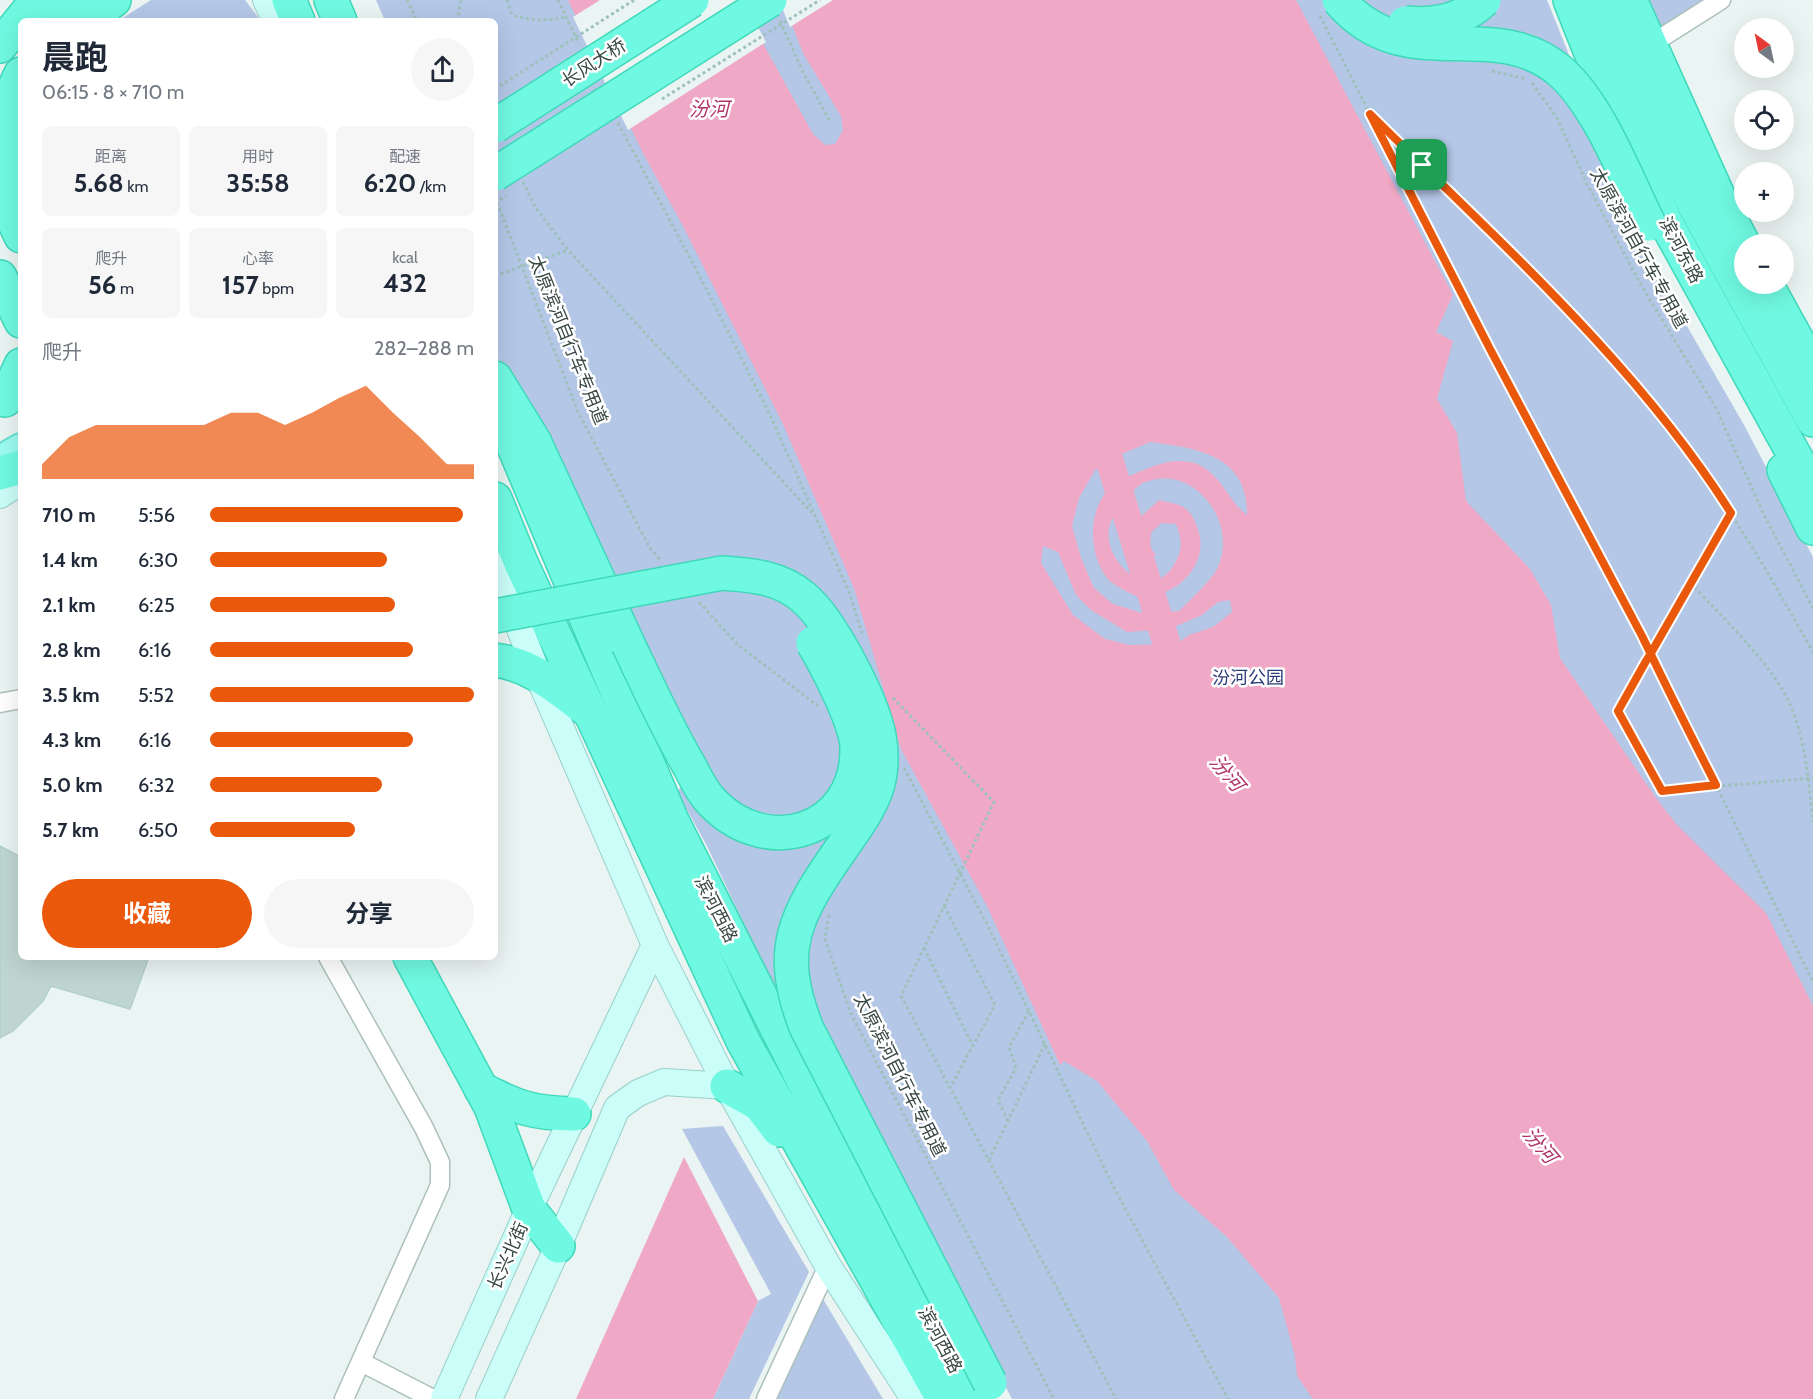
<!DOCTYPE html>
<html lang="zh">
<meta charset="utf-8">
<style>
:root{--surface:#fff;--page:#f6f6f7;--text:#1f2937;--muted:#747a83;--accent:#ea580c}
body{margin:0;font-family:Cabin,"Noto Sans SC",sans-serif;background:var(--page);color:var(--text);height:100vh;display:flex;flex-direction:column;font-size:22px;white-space:nowrap}
*{box-sizing:border-box;margin:0}
p{font-size:20px;color:var(--muted)}
.icon{flex:none;width:33px;height:33px;fill:none;stroke:currentColor;stroke-width:2;stroke-linecap:round;stroke-linejoin:round}
.map{position:relative;flex:1;overflow:hidden}
.details{position:absolute;left:18px;top:18px;width:480px;height:942px;display:flex;flex-direction:column;background:var(--surface);border-radius:9px;box-shadow:0 6px 24px #0002}
.details>*{flex:none}
.needle{width:39px;rotate:327deg}
.buttons{position:absolute;left:1734px;top:18px;display:grid;gap:12px}
.buttons a{display:grid;place-items:center;width:60px;height:60px;border-radius:50%;background:var(--surface);box-shadow:0 6px 24px #0002;font-size:30px}
.pin{position:absolute;display:grid;place-items:center;width:51px;height:51px;color:#fff;margin:-26px;border-radius:12px;box-shadow:0 3px 9px #0006}
.round{display:grid;place-items:center;flex:none;width:63px;height:63px;border-radius:32px;background:var(--page)}
.overview{display:flex;align-items:center;justify-content:space-between;height:102px;padding:0 24px}
h1{font-size:33px;font-weight:700;line-height:45px}
.figures{display:grid;grid-template-columns:repeat(3,1fr);gap:9px;height:102px;padding:6px 24px}
.figures div{display:grid;align-content:center;border-radius:9px;background:var(--page);text-align:center}
.figures b{font-size:26px;font-weight:700}
.figures small{font-size:16px;font-weight:400}
.figures p{font-size:16px}
.chart{height:168px;padding:12px 24px}
.chart p{display:flex;justify-content:space-between}
.chart svg{width:100%;height:108px;margin-top:6px;fill:var(--accent);opacity:.7}
.action{display:flex;gap:12px;margin-top:auto;padding:12px 24px}
.action a{flex:1;height:69px;border-radius:36px;background:var(--accent);color:#fff;font-size:24px;font-weight:700;line-height:69px;text-align:center}
.action a+a{background:var(--page);color:var(--text)}
ul{padding:0 24px;list-style:none;font-size:20px}
li{display:grid;grid-template-columns:96px 72px 1fr;align-items:center;height:45px}
li i{height:15px;border-radius:8px;background:var(--accent)}
.map>svg:first-child{display:block}
.green{fill:#b4c7e7}
.water{fill:#efa8c6;fill-rule:evenodd}
.pier{fill:#eaf4f3}
.lines{fill:none;stroke-linecap:round;stroke-linejoin:round}
.river{stroke:#efa8c6;stroke-width:28}
.building{fill:#bfd6d0;stroke:#b3d0ca;stroke-width:1.5}
.street-casing{stroke:#acc0bc;stroke-width:21}
.secondary-casing{stroke:#98d0ca;stroke-width:28}
.primary-casing{stroke:#6be1d1;stroke-width:32}
.highway-casing{stroke:#3fd9ba;stroke-width:36}
.path{stroke:#9ec1ba;stroke-width:3;stroke-dasharray:3 3;stroke-linecap:butt}
.street{stroke:#fff;stroke-width:18}
.secondary{stroke:#cbfdf9;stroke-width:26}
.primary{stroke:#9cfbf0;stroke-width:28}
.highway{stroke:#70f9e2;stroke-width:33}
.highway-bridge-casing{stroke:#3fd9ba;stroke-width:36;stroke-linecap:butt}
.path-bridge{stroke:#9ec1ba;stroke-width:3;stroke-dasharray:3 3;stroke-linecap:butt}
.highway-bridge{stroke:#70f9e2;stroke-width:33}
.route-casing{stroke:#fff;stroke-width:12}
.route{stroke:#ea580c;stroke-width:8}
.labels{text-anchor:middle;dominant-baseline:central;stroke-width:5;stroke-linejoin:round;paint-order:stroke}
.street-label{font-size:18px;fill:#384844;stroke:#fff}
.park-label{font-size:18px;fill:#2c3c79;stroke:#fff}
.water-label{font-size:20px;font-style:italic;fill:#b13367;stroke:#fff}
</style>
<div class="map">
<svg width="1813" height="1399" viewBox="0 0 1813 1399">
<rect width="100%" height="100%" fill="#eaf4f3"/>
<g class="green">
<path d="M 151,0 L 245,0 L 261,21 L 118,21 Z"/>
<path d="M 376,0 L 1547,0 L 1580,82 L 1616,203 L 1744,425 L 1813,557 L 1813,1399 L 1012,1399 L 825,1041 L 770,979 L 707,846 L 677,792 L 697,765 L 536,418 L 495,354 L 495,21 L 385,21 Z"/>
<path d="M 1637,0 L 1702,0 L 1652,33 Z"/>
<path d="M 723,1126 L 809,1272 L 749,1399 L 713,1399 L 758,1301 L 771,1294 L 682,1129 Z"/>
<path d="M 823,1299 L 883,1399 L 776,1399 Z"/>
</g>
<g class="water">
<path d="M 568,0 L 739,0 L 813,134 L 825,145 L 835,144 L 843,130 L 841,116 L 804,55 L 782,0 L 1296,0 L 1453,295 L 1436,332 L 1453,341 L 1437,399 L 1457,433 L 1466,501 L 1530,569 L 1551,605 L 1560,658 L 1656,798 L 1677,825 L 1766,913 L 1813,1006 L 1813,1399 L 1313,1399 L 1297,1376 L 1295,1356 L 1279,1298 L 1227,1237 L 1174,1190 L 1147,1141 L 1097,1081 L 1064,1061 L 1060,1065 L 987,906 L 901,749 L 854,588 L 783,424 L 683,226 L 644,155 ZM 1150,442 C 1197,448 1248,455 1247,515 C 1228,501 1221,474 1197,464 C 1181,458 1164,462 1149,468 C 1134,474 1121,478 1109,489 C 1087,511 1089,555 1107,578 C 1112,585 1130,593 1138,597 C 1142,598 1147,597 1151,596 C 1184,591 1210,559 1197,527 C 1194,518 1190,510 1181,506 C 1175,503 1166,502 1159,500 L 1135,522 L 1129,537 L 1133,549 L 1145,560 L 1156,555 L 1150,547 L 1151,533 L 1161,523 L 1176,524 C 1182,538 1183,549 1175,563 C 1150,610 1092,554 1113,517 C 1116,512 1121,507 1124,503 C 1129,496 1136,486 1143,483 C 1191,462 1235,517 1220,562 C 1216,577 1190,600 1179,611 L 1145,614 L 1113,604 L 1094,588 L 1081,558 L 1072,526 L 1079,498 L 1095,470 L 1122,454 ZM 1043,546 L 1058,552 L 1076,595 L 1091,610 L 1127,632 L 1169,629 L 1202,615 L 1218,602 L 1230,600 L 1232,612 L 1213,627 L 1189,635 L 1177,644 L 1130,645 L 1105,639 L 1073,615 L 1041,563 Z"/>
<path d="M 684,1157 L 758,1301 L 713,1399 L 576,1399 Z"/>
</g>
<g class="pier">
<path d="M 600,0 L 743,0 L 766,42 L 628,130 L 573,17 Z"/>
<path d="M 779,0 L 833,0 L 790,27 Z"/>
</g>
<g class="lines">
<path class="river" d="M 1098,424 L 1178,680"/>
</g>
<path class="building" d="M 0,846 L 21,857 L 21,957 L 149,957 L 130,1009 L 51,986 L 43,1001 L 13,1031 L 0,1038 Z"/>
<g class="lines">
<defs>
<g id="street">
<path d="M 1650,45 L 1721,0"/>
<path d="M 0,703 L 21,699"/>
<path d="M 328,957 L 424,1128 L 440,1162 L 440,1185 L 344,1399"/>
<path d="M 361,1362 L 433,1399"/>
<path d="M 766,1399 L 828,1266"/>
</g>
<g id="secondary">
<path d="M 266,0 L 276,21"/>
<path d="M 0,495 L 21,481"/>
<path d="M 495,565 L 537,673 L 655,945 L 727,1086 L 828,1266 L 914,1399"/>
<path d="M 444,1399 L 529,1209 L 655,945"/>
<path d="M 489,1399 L 558,1246 L 617,1108 L 638,1093 L 664,1082 L 727,1086"/>
</g>
<path id="primary" d="M 0,460 L 21,448"/>
<g id="highway">
<path d="M 289,0 L 298,21"/>
<path d="M 331,0 L 340,21"/>
<path d="M 1570,0 L 1603,83 L 1665,221 L 1813,489"/>
<path d="M 1602,0 L 1633,79 L 1694,204 L 1813,420"/>
<path d="M 1630,0 L 1720,200 L 1744,245"/>
<path d="M 46,21 L 70,0"/>
<path d="M 86,21 L 114,0"/>
<path d="M 0,46 L 37,0"/>
<path d="M 21,74 C 1,112 0,160 7,202 C 9,213 16,225 21,236"/>
<path d="M 0,277 L 21,321"/>
<path d="M 1766,284 L 1813,369"/>
<path d="M 495,378 L 534,441 L 628,644"/>
<path d="M 5,400 L 21,365"/>
<path d="M 495,402 L 672,821 L 829,1131 L 972,1399"/>
<path d="M 1784,470 L 1813,528"/>
<path d="M 0,473 L 21,467"/>
<path d="M 495,499 L 521,563 L 743,1041 L 943,1399"/>
<path d="M 495,660 C 532,665 558,688 587,710"/>
<path d="M 410,957 L 491,1107 L 529,1209 L 558,1246"/>
<path d="M 727,1086 L 759,1104 L 779,1130"/>
<path d="M 481,1089 C 518,1108 532,1113 574,1114"/>
</g>
</defs>
<use href="#street" class="street-casing"/>
<use href="#secondary" class="secondary-casing"/>
<use href="#primary" class="primary-casing"/>
<use href="#highway" class="highway-casing"/>
<g class="path">
<path d="M 407,0 L 417,21"/>
<path d="M 507,0 L 512,15 C 531,21 546,21 565,17"/>
<path d="M 558,0 L 579,44"/>
<path d="M 1320,16 L 1490,349 L 1643,637 L 1813,982"/>
<path d="M 457,21 L 461,0"/>
<path d="M 780,21 L 804,74 L 831,123"/>
<path d="M 1492,71 L 1526,79"/>
<path d="M 1532,83 L 1557,118 L 1587,184 L 1641,285 L 1716,408 L 1764,515 L 1813,608"/>
<path d="M 1372,116 L 1527,267 L 1597,343 L 1700,464 L 1765,568 L 1813,652"/>
<path d="M 618,123 L 707,290 L 771,417 L 849,592 L 862,633"/>
<path d="M 523,182 L 535,207 L 568,250 L 812,513"/>
<path d="M 495,197 L 578,412 L 650,548 L 660,560"/>
<path d="M 495,276 L 568,250"/>
<path d="M 1730,514 L 1618,711 L 1663,791 L 1813,778"/>
<path d="M 1691,583 C 1722,618 1775,666 1792,709 C 1806,745 1809,784 1813,822"/>
<path d="M 699,602 L 737,644 L 818,706"/>
<path d="M 893,698 L 994,802 L 901,996 L 1116,1399"/>
<path d="M 904,768 L 988,926 L 1112,1184 L 1228,1399"/>
<path d="M 944,906 L 995,1005 L 950,1088"/>
<path d="M 829,915 L 825,939 L 851,1014 L 1054,1399"/>
<path d="M 924,948 L 973,1046"/>
<path d="M 1008,1121 L 998,1100 L 1016,1068 L 1009,1047 L 1029,1011"/>
<path d="M 989,1160 L 1045,1044"/>
</g>
<use href="#street" class="street"/>
<use href="#secondary" class="secondary"/>
<use href="#primary" class="primary"/>
<use href="#highway" class="highway"/>
<defs>
<g id="highway-bridge">
<path d="M 1339,0 C 1406,79 1491,13 1560,71 C 1599,105 1626,178 1649,224"/>
<path d="M 1405,23 C 1434,26 1462,21 1484,0"/>
<path d="M 495,126 L 692,0"/>
<path d="M 495,174 L 770,0"/>
<path d="M 495,616 L 722,573 C 752,575 779,577 803,597 C 831,620 872,700 879,736 C 882,753 882,773 876,790 C 868,812 854,830 841,849 C 795,915 775,950 807,1029 L 990,1383"/>
<path d="M 628,644 C 648,686 667,728 690,767 C 696,779 703,793 712,802 C 767,860 858,832 857,748 C 857,724 826,664 813,643"/>
</g>
</defs>
<use href="#highway-bridge" class="highway-bridge-casing"/>
<g class="path-bridge">
<path d="M 495,89 L 634,0"/>
<path d="M 662,99 L 820,0"/>
<path d="M 495,203 L 506,196"/>
</g>
<use href="#highway-bridge" class="highway-bridge"/>
</g>
<g class="lines">
<defs>
<path id="route" d="M 1422,165 C 1532,272 1649,383 1731,513 L 1651,653 L 1646,661 L 1618,711 L 1662,791 L 1716,785 C 1691,736 1666,686 1642,636 L 1490,349 L 1370,114 L 1422,165"/>
</defs>
<use href="#route" class="route-casing"/>
<use href="#route" class="route"/>
</g>
<g class="labels">
<g class="street-label">
<text transform="translate(594 63) rotate(-33)">长风大桥</text>
<text transform="translate(1639 248) rotate(61)">太原滨河自行车专用道</text>
<text transform="translate(1681 250) rotate(62)">滨河东路</text>
<text transform="translate(568 340) rotate(68)">太原滨河自行车专用道</text>
<text transform="translate(716 909) rotate(63)">滨河西路</text>
<text transform="translate(900 1075) rotate(63)">太原滨河自行车专用道</text>
<text transform="translate(508 1256) rotate(-66)">长兴北街</text>
<text transform="translate(940 1340) rotate(62)">滨河西路</text>
</g>
<g class="park-label">
<text x="1248" y="678">汾河公园</text>
</g>
<g class="water-label">
<text x="709" y="109">汾河</text>
<text transform="translate(1227 773) rotate(50)">汾河</text>
<text transform="translate(1540 1145) rotate(50)">汾河</text>
</g>
</g>
</svg>
<div class="buttons">
<a><svg class="needle" viewBox="-14 -14 28 28"><path d="M0-13l5 13h-10z" fill="#e53935"/><path d="M0 13l5-13h-10z" fill="#747a83"/></svg></a>
<a><svg class="icon" aria-label="locate" viewBox="0 0 24 24"><circle cx="12" cy="12" r="6"/><path d="M12 2v4M12 18v4M2 12h4M18 12h4"/></svg></a>
<a>+</a>
<a>−</a>
</div>
<div class="pin" style="left:1422px;top:165px;background:#1e9e55"><svg class="icon" aria-label="arrive" viewBox="0 0 24 24"><path d="M6 21V4h12l-3 4 3 4H6"/></svg></div>
<section class="details">
<div class="overview"><div><h1>晨跑</h1><p>06:15 · 8 × 710 m</p></div><a class="round"><svg class="icon" aria-label="share" viewBox="0 0 24 24"><path d="M12 15V3M7 8l5-5 5 5M5 13v7h14v-7"/></svg></a></div>
<div class="figures">
<div><p>距离</p><b>5.68<small> km</small></b></div>
<div><p>用时</p><b>35:58</b></div>
<div><p>配速</p><b>6:20<small> /km</small></b></div>
</div>
<div class="figures">
<div><p>爬升</p><b>56<small> m</small></b></div>
<div><p>心率</p><b>157<small> bpm</small></b></div>
<div><p>kcal</p><b>432</b></div>
</div>
<div class="chart"><p><span>爬升</span>282–288 m</p>
<svg viewBox="0 0 160 44" preserveAspectRatio="none"><path d="M0 44V38L10 27L20 22L30 22L40 22L50 22L60 22L70 17L80 17L90 22L100 17L110 11L120 6L130 17L140 27L150 38L160 38V44z"/></svg>
</div>
<ul>
<li><b>710 m</b>5:56<i style="width:96%"></i></li>
<li><b>1.4 km</b>6:30<i style="width:67%"></i></li>
<li><b>2.1 km</b>6:25<i style="width:70%"></i></li>
<li><b>2.8 km</b>6:16<i style="width:77%"></i></li>
<li><b>3.5 km</b>5:52<i style="width:100%"></i></li>
<li><b>4.3 km</b>6:16<i style="width:77%"></i></li>
<li><b>5.0 km</b>6:32<i style="width:65%"></i></li>
<li><b>5.7 km</b>6:50<i style="width:55%"></i></li>
</ul>
<div class="action"><a>收藏</a><a>分享</a></div>
</section>
</div>
